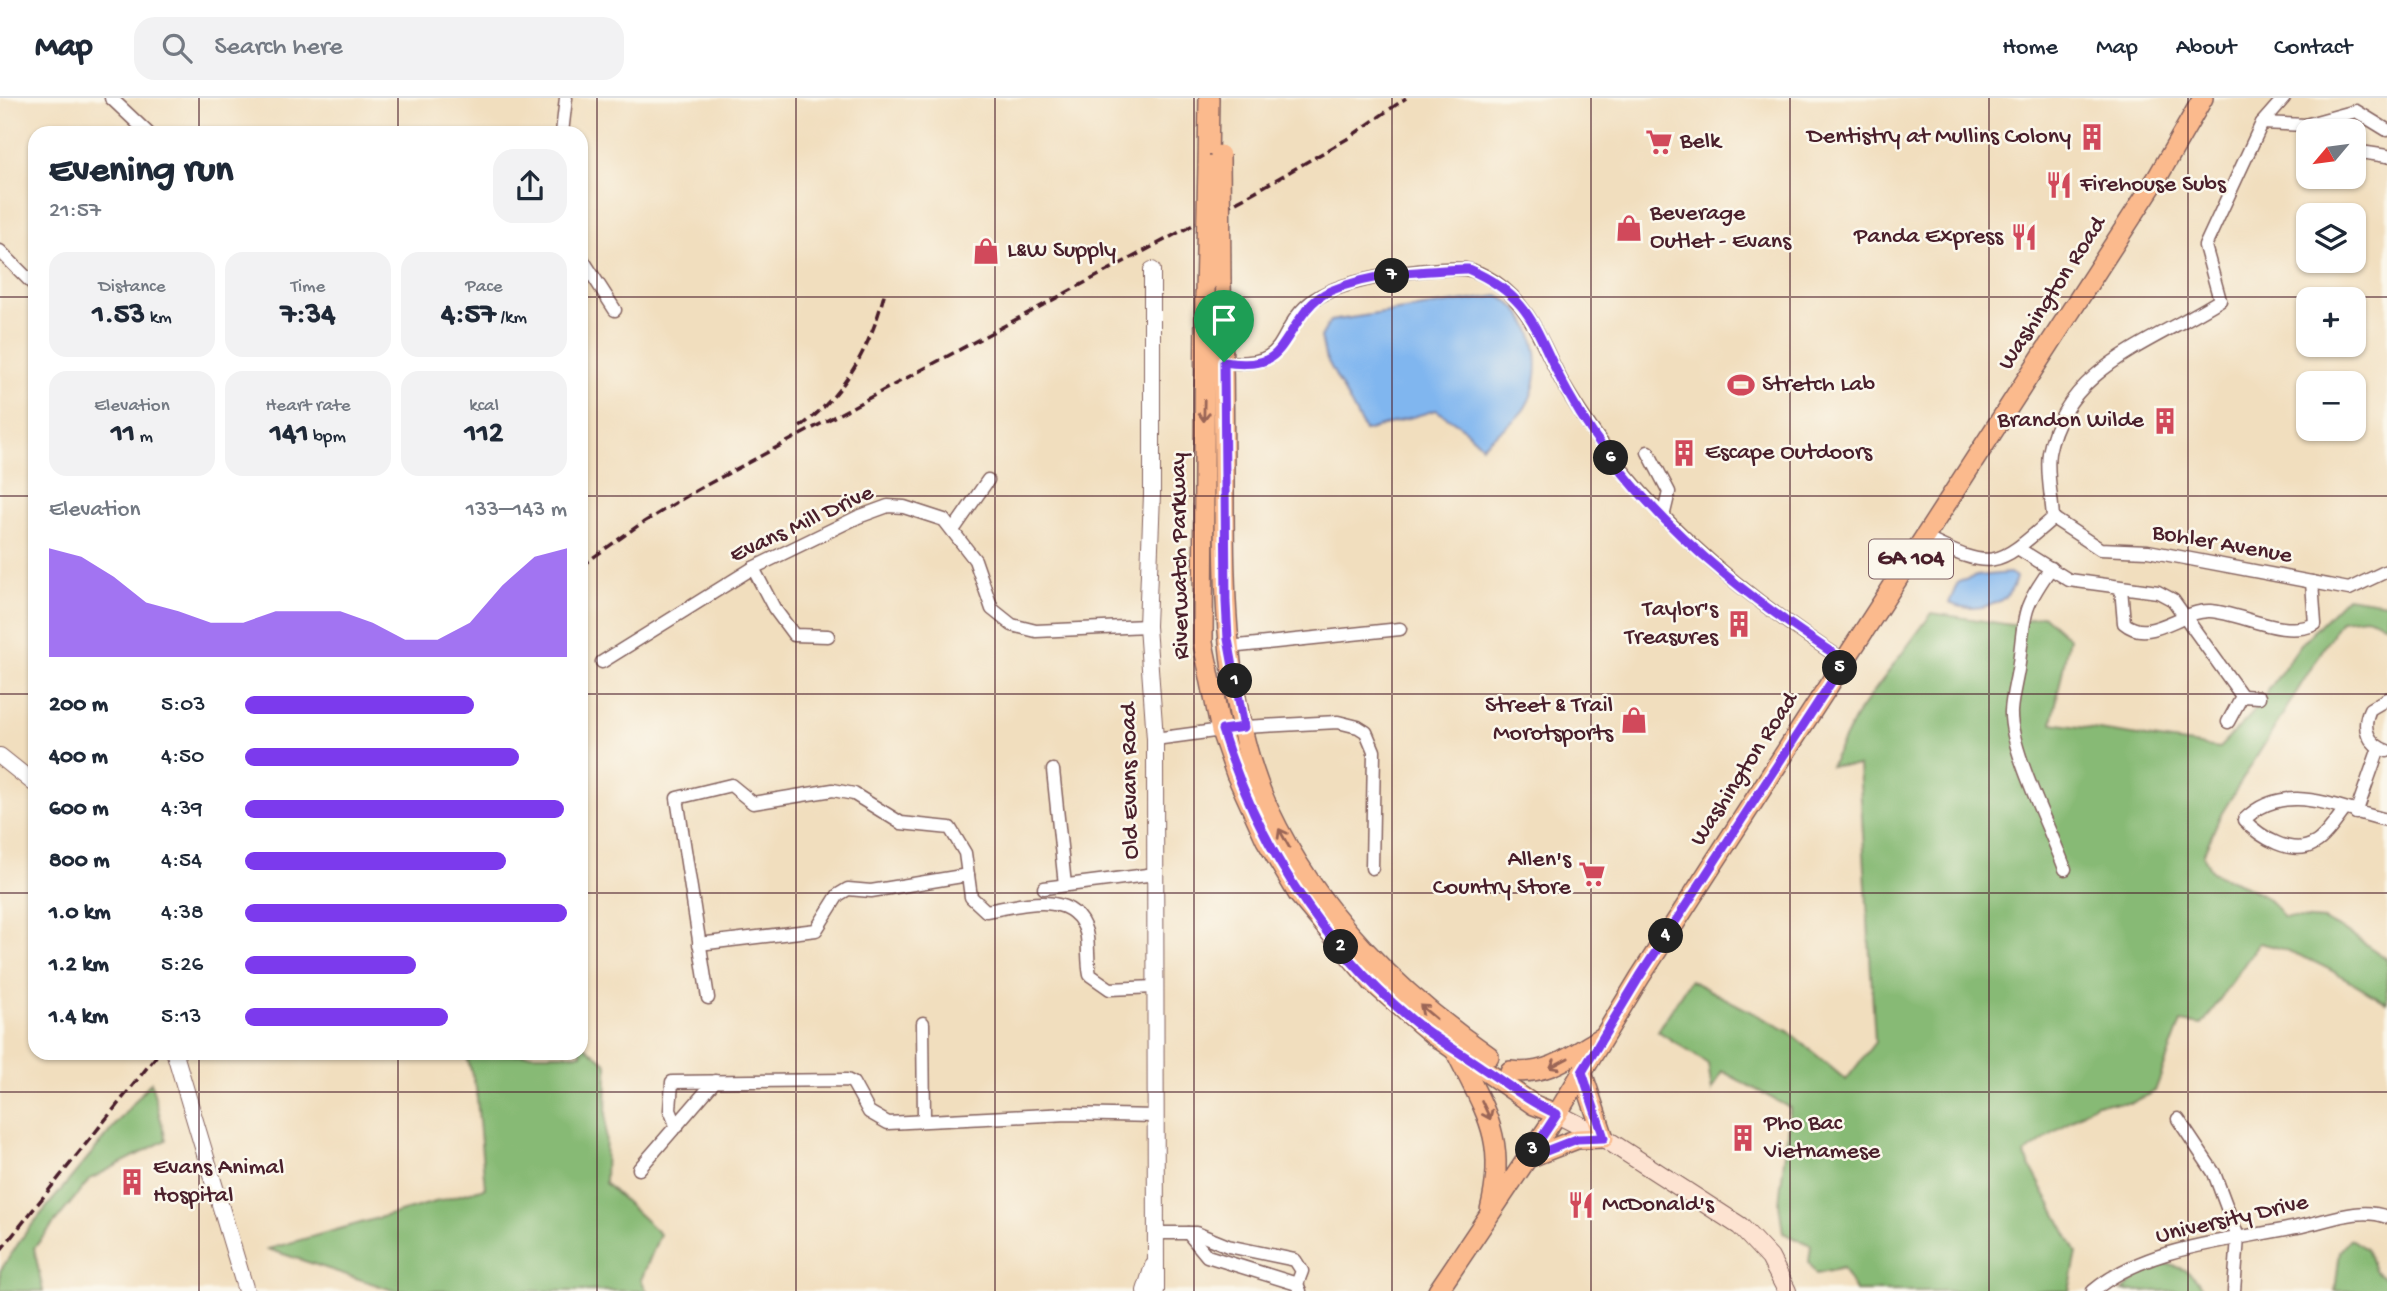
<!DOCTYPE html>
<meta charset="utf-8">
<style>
:root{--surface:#fff;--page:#f2f2f3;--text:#1f2937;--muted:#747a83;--line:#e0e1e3;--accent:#7c3aed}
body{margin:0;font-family:"Gochi Hand",sans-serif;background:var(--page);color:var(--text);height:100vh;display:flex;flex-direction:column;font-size:26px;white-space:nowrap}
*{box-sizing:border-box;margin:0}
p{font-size:23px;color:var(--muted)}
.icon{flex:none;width:38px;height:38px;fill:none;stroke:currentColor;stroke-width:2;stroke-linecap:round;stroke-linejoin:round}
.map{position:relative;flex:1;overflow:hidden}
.details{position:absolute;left:28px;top:28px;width:560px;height:934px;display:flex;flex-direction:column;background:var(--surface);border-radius:21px;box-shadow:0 2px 5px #0004}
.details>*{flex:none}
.needle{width:46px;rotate:241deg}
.tools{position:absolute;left:2296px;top:21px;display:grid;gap:14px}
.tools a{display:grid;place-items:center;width:70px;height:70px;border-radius:14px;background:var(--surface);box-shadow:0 2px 5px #0004;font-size:35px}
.pin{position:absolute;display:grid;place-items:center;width:60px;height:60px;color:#fff;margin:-72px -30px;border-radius:50% 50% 50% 0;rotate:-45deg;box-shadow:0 0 7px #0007}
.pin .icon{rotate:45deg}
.km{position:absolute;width:35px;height:35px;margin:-18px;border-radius:50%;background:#222;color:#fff;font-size:19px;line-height:35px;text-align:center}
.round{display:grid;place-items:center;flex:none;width:74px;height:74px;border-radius:21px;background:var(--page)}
.head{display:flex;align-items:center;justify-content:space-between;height:119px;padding:0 21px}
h1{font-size:38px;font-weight:700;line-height:52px}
.figures{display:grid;grid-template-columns:repeat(3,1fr);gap:10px;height:119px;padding:7px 21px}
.figures div{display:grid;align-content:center;border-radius:18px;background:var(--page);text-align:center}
.figures b{font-size:30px;font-weight:700}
.figures small{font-size:19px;font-weight:400}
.figures p{font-size:19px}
.chart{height:196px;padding:14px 21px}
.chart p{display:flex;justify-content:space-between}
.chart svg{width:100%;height:126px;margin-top:7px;fill:var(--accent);opacity:.7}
ul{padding:0 21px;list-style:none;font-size:23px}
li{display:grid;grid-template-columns:112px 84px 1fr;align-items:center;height:52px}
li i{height:18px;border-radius:9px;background:var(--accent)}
header{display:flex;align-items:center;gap:42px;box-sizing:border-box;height:98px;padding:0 35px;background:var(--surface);border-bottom:2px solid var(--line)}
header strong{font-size:33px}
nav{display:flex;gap:38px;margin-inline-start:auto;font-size:24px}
.search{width:490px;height:63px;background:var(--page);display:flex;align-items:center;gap:18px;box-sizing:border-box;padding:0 24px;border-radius:21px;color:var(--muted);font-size:26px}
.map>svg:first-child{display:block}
.forest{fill:#87ba75;stroke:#686c50;stroke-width:2}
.water{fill:#80b6ef;stroke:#656a8d;stroke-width:2}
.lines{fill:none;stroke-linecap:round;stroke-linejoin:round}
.minor-casing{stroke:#84625e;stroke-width:15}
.tertiary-casing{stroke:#84625e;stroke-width:18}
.secondary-casing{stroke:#84625e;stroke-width:20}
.primary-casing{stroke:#84625e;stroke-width:22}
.minor{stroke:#fff;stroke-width:12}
.tertiary{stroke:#fff;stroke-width:16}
.secondary{stroke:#fde3d1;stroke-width:18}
.primary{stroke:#fbba8d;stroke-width:19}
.rail{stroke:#4a1f2b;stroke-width:3.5;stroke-dasharray:10 5;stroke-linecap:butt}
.primary-bridge-casing{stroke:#84625e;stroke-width:22;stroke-linecap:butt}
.primary-bridge{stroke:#fbba8d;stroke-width:19}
.oneway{stroke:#9a6557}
.route-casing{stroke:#fff;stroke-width:14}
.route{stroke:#7c3aed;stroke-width:9}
.grid{fill:none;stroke:#4a1f2b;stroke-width:2;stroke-opacity:0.55}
.labels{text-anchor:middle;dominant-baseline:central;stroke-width:5;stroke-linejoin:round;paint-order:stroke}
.shield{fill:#fbf7ec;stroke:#7f6065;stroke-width:2}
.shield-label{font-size:23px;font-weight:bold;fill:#4a1f2b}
.poi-label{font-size:24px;fill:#4a1f2b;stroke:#fbf7ec;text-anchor:start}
.street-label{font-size:24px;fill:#4a1f2b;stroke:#fbf7ec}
</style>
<header>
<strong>Map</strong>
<div class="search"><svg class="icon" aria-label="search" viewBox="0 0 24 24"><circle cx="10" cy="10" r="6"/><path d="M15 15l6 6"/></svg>Search here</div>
<nav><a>Home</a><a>Map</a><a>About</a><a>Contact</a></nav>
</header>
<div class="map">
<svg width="2387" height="1193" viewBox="0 0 2387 1193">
<rect width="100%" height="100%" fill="#fbf7ec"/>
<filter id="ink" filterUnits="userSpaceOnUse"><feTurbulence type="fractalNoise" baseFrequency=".0143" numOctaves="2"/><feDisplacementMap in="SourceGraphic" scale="14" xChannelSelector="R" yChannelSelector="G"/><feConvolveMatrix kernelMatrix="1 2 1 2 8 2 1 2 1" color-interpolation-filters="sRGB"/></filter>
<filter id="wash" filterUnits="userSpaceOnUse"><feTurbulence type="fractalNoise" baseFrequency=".00686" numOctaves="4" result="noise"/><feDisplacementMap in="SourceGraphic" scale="28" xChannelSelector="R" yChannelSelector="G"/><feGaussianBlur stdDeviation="1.57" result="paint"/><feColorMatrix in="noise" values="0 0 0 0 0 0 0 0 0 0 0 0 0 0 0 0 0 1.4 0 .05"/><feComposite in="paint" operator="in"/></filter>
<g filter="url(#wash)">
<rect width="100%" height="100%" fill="#f1debe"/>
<g class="forest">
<path d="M 2347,499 L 2387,505 L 2387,527 L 2366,519 L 2341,522 L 2220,718 L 2203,757 L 2212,774 C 2239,787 2267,791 2283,819 L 2324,822 L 2354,838 L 2387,861 L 2387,905 C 2348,881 2305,854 2259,845 L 2202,927 L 2181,924 L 2155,993 L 2132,1005 L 2096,1005 L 2024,1056 L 2077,1155 L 2069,1193 L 1855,1193 L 1843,1170 L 1816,1176 L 1809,1164 L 1811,1147 L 1783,1135 L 1779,1105 L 1790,1010 L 1722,973 L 1712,993 L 1708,966 L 1658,933 L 1690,882 L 1788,933 L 1846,982 L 1875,944 L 1859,668 L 1830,668 L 1857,616 L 1932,515 L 2011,527 L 2043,517 L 2069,540 L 2052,625 L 2219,650 L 2251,617 L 2301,546 Z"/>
<path d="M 581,945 L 607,966 L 605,1085 L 660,1136 L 641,1182 L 647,1193 L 395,1193 L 268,1151 L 485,1090 L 476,990 L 466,956 L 581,956 Z"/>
<path d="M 151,984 L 166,1042 L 90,1081 L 34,1150 L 43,1193 L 0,1193 L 0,1173 L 26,1134 Z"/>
<path d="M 2350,1141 L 2366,1151 L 2374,1172 L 2387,1182 L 2387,1193 L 2335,1193 L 2340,1153 Z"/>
<path d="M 2164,1165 C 2182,1170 2196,1174 2203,1193 L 2122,1193 L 2140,1178 Z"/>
</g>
<g class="water">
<path d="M 1498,198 C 1537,215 1547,272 1526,308 C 1517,324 1495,335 1482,348 L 1462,329 L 1436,312 L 1365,333 L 1325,258 L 1321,239 L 1330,223 Z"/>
<path d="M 2010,475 L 2016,479 C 2011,508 1975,516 1949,505 L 1958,484 L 1977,478 Z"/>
</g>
</g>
<g filter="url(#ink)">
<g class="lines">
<defs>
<g id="minor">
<path d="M 111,0 L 148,35"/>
<path d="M 2262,25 L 2305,27 L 2356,13 L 2387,32"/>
<path d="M 562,35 L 566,0"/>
<path d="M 2354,53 L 2387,58"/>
<path d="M 0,153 L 35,188"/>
<path d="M 581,159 L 615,212"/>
<path d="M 1224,264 C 1296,271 1272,231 1315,201 C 1347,180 1426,169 1465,171 C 1474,172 1486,178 1494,183 C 1536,211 1544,256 1569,296 C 1637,409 1735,493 1845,563"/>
<path d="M 1648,354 L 1669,394 L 1663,419"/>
<path d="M 2053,420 C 2052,400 2046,375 2049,355 C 2065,269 2154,244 2220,202 L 2205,148 L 2262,25 L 2284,0"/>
<path d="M 2053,420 L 2100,451 L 2148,453 L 2349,491 L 2387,473"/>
<path d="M 954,431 L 988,382"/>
<path d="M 1925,440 C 1994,474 1997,469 2053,420"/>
<path d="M 2019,451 L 2069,482 L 2158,494 L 2173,502 L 2242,598 L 2228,624"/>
<path d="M 753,470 L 774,510 L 794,537 L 828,538"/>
<path d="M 2051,470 C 2021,512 2025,516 2019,565 C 2017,581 2012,597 2011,613 C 2009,650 2051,732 2065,771"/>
<path d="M 2121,490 L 2124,525 C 2150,547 2180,512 2210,513 C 2242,515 2283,541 2315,526 L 2312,484"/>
<path d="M 1229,549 L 1400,531"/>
<path d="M 602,564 L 753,470 L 858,419 L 888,408 L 904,409 L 944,422 L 975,462 L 992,511 L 1012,527 L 1036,533 L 1147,528"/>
<path d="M 2242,598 L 2259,599"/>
<path d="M 2387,601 L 2370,611 C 2361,630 2368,646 2387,653"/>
<path d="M 1155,641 L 1244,629 L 1338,624 L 1358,629 L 1366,634 L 1374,653 L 1372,770"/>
<path d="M 1053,672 L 1065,787"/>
<path d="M 2345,711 C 2337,721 2326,739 2315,745 C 2292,759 2260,739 2244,722 C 2285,680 2340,712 2387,722"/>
<path d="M 2356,715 L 2379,650"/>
<path d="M 1044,790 L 1155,776"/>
<path d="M 699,846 L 816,832 L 838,797 L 848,791 L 871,793 L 968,777"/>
<path d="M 708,900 L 677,700 L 731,687 L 753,705 L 833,692 L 854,696 L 901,725 L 950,730 L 965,755 L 971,799 L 986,813 C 1020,808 1073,790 1086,834 C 1089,844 1087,863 1090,877 L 1110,891 L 1155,889"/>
<path d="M 923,925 L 924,1021"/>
<path d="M 2178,1021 L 2214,1075 L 2238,1139 L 2234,1193"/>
<path d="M 677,1029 L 670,1012 L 672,984 L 847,982 L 853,985 L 869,1014 L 888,1025 L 1068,1016 L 1155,1018"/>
<path d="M 639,1071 L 715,983"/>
<path d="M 1155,1135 L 1188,1135 L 1207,1158 L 1297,1186 L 1300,1193"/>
<path d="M 1188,1135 L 1196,1135 L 1228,1148 L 1295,1162 L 1302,1173 L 1297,1186"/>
<path d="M 2093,1193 C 2147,1148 2230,1143 2297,1129 C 2326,1124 2358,1108 2387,1119"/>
</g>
<g id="tertiary">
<path d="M 1152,172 L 1152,396 L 1147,528 L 1155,641 L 1156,1193"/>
<path d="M 0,658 L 35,686"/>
<path d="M 175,956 L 246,1193"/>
<path d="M 1145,1193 L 1153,1168"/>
</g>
<path id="secondary" d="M 1557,1016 L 1604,1040 L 1740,1128 L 1770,1160 L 1787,1193"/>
<g id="primary">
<path d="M 1208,68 L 1209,0"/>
<path d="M 1221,182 C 1223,247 1224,312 1224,378 C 1224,486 1223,612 1269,712 C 1318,816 1396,893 1489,958"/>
<path d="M 1205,196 L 1203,545 L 1221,633 L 1236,676 L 1266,742 L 1298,796 L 1372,884 L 1433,937 L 1534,1007 L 1557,1016"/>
<path d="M 1455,952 C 1484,1012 1508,1040 1490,1112"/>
<path d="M 1510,973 C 1546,978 1570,959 1599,941"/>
<path d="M 1528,1060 L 1577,1041 L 1604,1040 L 1582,974"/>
<path d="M 1438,1193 L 1557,1016 L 1640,879 L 2157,80 L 2203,0"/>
</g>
</defs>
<use href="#minor" class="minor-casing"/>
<use href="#tertiary" class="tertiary-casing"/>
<use href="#secondary" class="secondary-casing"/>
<use href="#primary" class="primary-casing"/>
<use href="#minor" class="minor"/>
<use href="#tertiary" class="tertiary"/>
<use href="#secondary" class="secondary"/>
<use href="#primary" class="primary"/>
<g class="rail">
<path d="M 800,329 C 845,297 872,246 885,193"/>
<path d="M 581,468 L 639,427 L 697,392 L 1249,97 L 1347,41 L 1406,0"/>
<path d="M 0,1153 L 158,956"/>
</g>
<defs>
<g id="primary-bridge">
<path d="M 1220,57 L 1221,182"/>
<path d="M 1205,196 L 1208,68"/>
</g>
</defs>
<use href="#primary-bridge" class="primary-bridge-casing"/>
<use href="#primary-bridge" class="primary-bridge"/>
</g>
<defs><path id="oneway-shaft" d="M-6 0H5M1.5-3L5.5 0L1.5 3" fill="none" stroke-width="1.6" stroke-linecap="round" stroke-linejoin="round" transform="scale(1.75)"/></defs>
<g class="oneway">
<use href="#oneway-shaft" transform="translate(1204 313) rotate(91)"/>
<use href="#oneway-shaft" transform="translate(1284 740) rotate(-119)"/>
<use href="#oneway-shaft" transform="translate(1428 914) rotate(-140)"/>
<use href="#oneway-shaft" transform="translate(1559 965) rotate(152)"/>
<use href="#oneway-shaft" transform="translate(1486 1012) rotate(65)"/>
</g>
</g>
<g class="lines" filter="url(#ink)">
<defs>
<path id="route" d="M 1468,171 C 1536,200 1535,237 1568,295 C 1583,322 1602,350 1622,374 C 1683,450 1763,510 1845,563 L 1640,878 L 1582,974 L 1604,1040 L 1577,1041 L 1528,1060 L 1557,1016 C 1529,1004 1507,986 1481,969 C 1458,953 1432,939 1411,921 C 1320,845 1257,744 1222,632 L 1244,629 L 1228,541 L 1226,504 L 1224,264 C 1236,266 1255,267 1266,262 C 1289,253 1296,208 1330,193 C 1372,175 1423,173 1468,171 Z"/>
</defs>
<use href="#route" class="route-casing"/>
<use href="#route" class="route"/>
</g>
<path class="grid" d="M 199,0 L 199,35M 398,0 L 398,35M 597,0 L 597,1193M 796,0 L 796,1193M 995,0 L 995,1193M 1194,0 L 1194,1193M 1392,0 L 1392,1193M 1591,0 L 1591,1193M 1790,0 L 1790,1193M 1989,0 L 1989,1193M 2188,0 L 2188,1193M 0,199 L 35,199M 581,199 L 2387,199M 0,398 L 35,398M 581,398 L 2387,398M 0,596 L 35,596M 581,596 L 2387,596M 0,795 L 35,795M 581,795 L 2387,795M 199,956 L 199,1193M 398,956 L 398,1193M 0,994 L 2387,994"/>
<defs>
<symbol id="building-bare" viewBox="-9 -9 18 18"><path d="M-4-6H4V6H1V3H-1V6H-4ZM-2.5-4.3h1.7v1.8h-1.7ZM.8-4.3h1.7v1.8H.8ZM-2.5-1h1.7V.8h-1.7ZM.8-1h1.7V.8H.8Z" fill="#d1495b" stroke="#fbf7ec" stroke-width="2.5" paint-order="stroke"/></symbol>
<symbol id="supermarket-bare" viewBox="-9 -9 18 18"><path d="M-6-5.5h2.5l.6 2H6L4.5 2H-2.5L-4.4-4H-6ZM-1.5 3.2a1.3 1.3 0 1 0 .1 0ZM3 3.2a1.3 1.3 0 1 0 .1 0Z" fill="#d1495b" stroke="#fbf7ec" stroke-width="2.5" paint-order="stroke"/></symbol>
<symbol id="restaurant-bare" viewBox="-9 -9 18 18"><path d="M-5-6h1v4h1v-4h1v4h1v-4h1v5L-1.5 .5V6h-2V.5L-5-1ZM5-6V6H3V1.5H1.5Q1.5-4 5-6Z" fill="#d1495b" stroke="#fbf7ec" stroke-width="2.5" paint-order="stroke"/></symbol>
<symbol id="shop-bare" viewBox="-9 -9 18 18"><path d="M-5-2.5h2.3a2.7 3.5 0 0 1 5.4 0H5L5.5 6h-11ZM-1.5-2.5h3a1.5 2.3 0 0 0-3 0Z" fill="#d1495b" stroke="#fbf7ec" stroke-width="2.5" paint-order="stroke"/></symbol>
<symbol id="stadium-bare" viewBox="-9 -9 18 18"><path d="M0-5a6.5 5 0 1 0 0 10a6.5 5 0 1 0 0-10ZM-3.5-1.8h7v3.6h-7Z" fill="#d1495b" stroke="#fbf7ec" stroke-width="2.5" paint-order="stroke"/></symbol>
</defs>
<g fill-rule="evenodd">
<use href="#building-bare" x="2073" y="20" width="38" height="38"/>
<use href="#supermarket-bare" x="1640" y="25" width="38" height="38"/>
<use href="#restaurant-bare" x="2040" y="68" width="38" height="38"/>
<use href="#shop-bare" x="1610" y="111" width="38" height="38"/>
<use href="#restaurant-bare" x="2005" y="120" width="38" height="38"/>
<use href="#shop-bare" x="967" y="134" width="38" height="38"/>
<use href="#stadium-bare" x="1722" y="268" width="38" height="38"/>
<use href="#building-bare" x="2146" y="304" width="38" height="38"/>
<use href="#building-bare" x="1665" y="336" width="38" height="38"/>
<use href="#building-bare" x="1720" y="507" width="38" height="38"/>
<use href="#shop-bare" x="1615" y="603" width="38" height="38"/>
<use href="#supermarket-bare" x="1573" y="757" width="38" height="38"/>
<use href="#building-bare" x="1724" y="1021" width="38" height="38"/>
<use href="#building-bare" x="113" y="1065" width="38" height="38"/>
<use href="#restaurant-bare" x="1562" y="1088" width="38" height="38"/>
</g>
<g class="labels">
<rect class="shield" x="1869" y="441.5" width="84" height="39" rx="5"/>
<g class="shield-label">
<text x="1911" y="461">GA 104</text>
</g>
<g class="poi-label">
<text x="2071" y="39" text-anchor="end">Dentistry at Mullins Colony</text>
<text x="1680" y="44">Belk</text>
<text x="2080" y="87">Firehouse Subs</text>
<text x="1650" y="116">Beverage<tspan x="1650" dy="28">Outlet - Evans</tspan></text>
<text x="2003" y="139" text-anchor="end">Panda Express</text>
<text x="1007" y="153">L&amp;W Supply</text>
<text x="1762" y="287">Stretch Lab</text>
<text x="2144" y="323" text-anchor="end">Brandon Wilde</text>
<text x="1705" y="355">Escape Outdoors</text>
<text x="1718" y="512" text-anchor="end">Taylor's<tspan x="1718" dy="28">Treasures</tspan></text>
<text x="1613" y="608" text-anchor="end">Street &amp; Trail<tspan x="1613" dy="28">Morotsports</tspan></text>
<text x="1571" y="762" text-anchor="end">Allen's<tspan x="1571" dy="28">Country Store</tspan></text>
<text x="1764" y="1026">Pho Bac<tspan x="1764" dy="28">Vietnamese</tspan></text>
<text x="153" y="1070">Evans Animal<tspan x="153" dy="28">Hospital</tspan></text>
<text x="1602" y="1107">McDonald's</text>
</g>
<g class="street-label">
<text transform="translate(2053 196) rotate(-57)">Washington Road</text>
<text transform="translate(802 427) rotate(-25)">Evans Mill Drive</text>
<text transform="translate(2222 447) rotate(10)">Bohler Avenue</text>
<text transform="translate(1181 458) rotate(-91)">Riverwatch Parkway</text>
<text transform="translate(1745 672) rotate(-57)">Washington Road</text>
<text transform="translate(1131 683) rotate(-91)">Old Evans Road</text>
<text transform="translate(2232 1122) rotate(-13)">University Drive</text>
</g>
</g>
</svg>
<div class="tools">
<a><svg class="needle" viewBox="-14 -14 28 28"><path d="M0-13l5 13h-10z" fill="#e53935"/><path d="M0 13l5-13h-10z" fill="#747a83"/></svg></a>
<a><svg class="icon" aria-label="layers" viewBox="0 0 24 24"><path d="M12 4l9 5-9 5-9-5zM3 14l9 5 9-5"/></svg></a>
<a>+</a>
<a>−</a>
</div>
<div class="pin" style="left:1224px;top:264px;background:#1e9e55"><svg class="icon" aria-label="arrive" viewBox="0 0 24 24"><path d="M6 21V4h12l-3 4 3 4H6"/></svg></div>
<b class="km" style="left:1235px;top:583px">1</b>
<b class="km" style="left:1341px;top:849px">2</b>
<b class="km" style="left:1533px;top:1052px">3</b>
<b class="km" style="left:1666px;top:838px">4</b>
<b class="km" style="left:1840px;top:570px">5</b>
<b class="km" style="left:1611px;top:360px">6</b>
<b class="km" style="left:1392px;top:178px">7</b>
<section class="details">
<div class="head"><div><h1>Evening run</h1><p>21:57</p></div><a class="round"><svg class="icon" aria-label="share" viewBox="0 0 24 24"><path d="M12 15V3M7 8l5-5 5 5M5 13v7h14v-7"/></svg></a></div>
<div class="figures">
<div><p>Distance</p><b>1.53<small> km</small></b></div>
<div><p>Time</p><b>7:34</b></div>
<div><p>Pace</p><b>4:57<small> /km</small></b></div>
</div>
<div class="figures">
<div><p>Elevation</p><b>11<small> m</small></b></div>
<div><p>Heart rate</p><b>141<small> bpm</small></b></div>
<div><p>kcal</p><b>112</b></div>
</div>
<div class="chart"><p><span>Elevation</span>133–143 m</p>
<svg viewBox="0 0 160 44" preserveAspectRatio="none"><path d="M0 44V6L10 9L20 16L30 25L40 28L50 32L60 32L70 28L80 28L90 28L100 32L110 38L120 38L130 32L140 19L150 9L160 6V44z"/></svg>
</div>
<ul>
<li><b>200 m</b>5:03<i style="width:71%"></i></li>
<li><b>400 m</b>4:50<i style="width:85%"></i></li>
<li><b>600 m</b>4:39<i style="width:99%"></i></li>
<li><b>800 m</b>4:54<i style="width:81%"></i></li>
<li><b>1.0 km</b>4:38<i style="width:100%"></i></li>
<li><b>1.2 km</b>5:26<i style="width:53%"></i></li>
<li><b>1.4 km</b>5:13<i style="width:63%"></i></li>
</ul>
</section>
</div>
